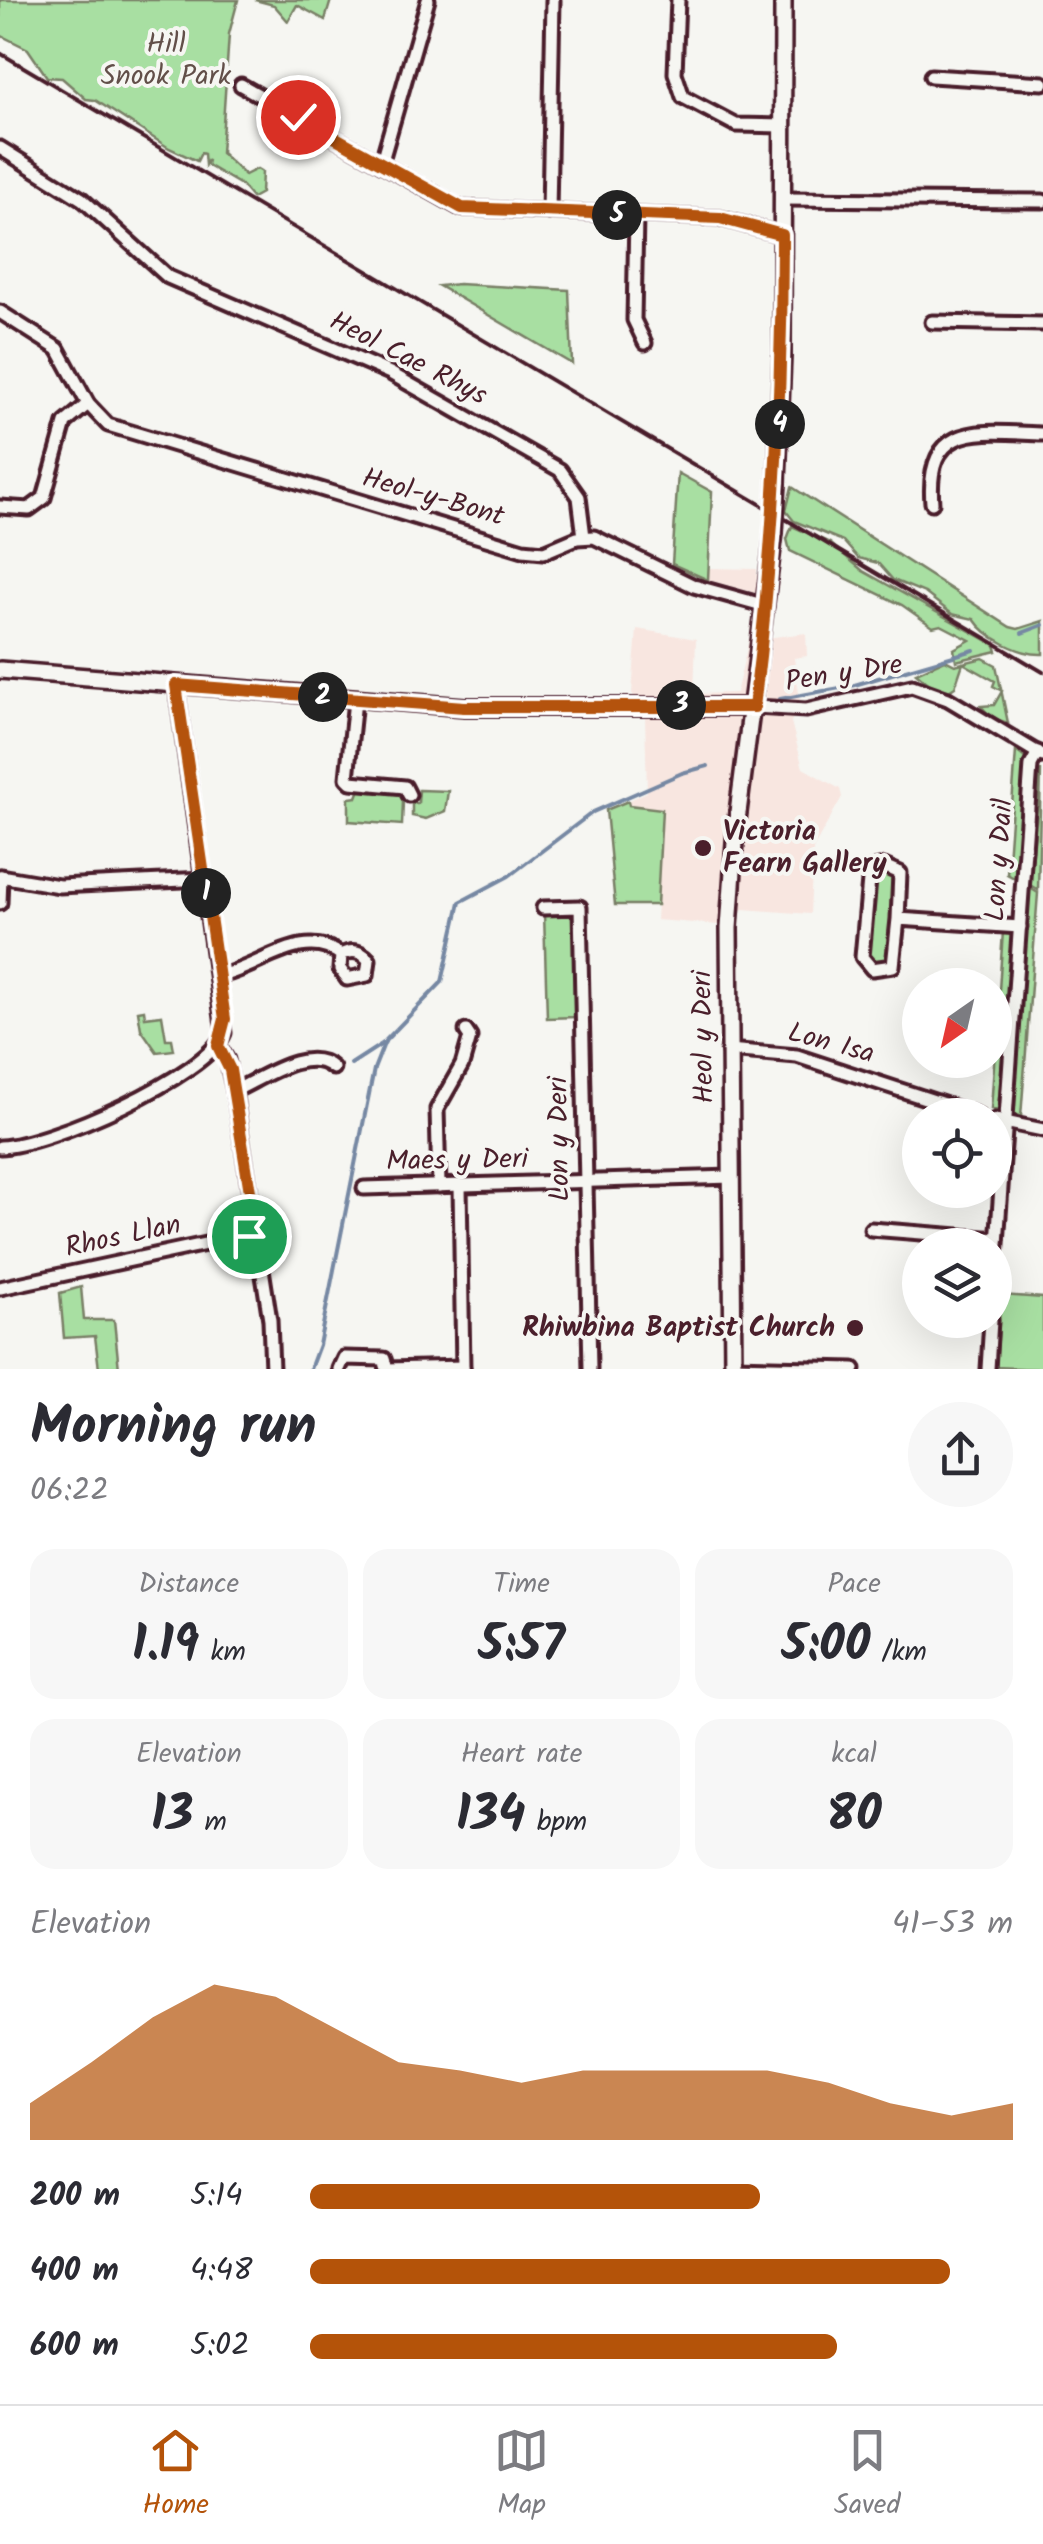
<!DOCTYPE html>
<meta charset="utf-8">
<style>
:root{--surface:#fff;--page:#f7f7f7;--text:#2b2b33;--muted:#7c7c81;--line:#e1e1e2;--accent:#b45309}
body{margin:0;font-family:Kalam,sans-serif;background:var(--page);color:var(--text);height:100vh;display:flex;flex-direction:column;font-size:38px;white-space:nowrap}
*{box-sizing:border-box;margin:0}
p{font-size:32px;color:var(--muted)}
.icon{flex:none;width:55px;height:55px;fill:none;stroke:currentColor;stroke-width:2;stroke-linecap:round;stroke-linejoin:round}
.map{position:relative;height:1369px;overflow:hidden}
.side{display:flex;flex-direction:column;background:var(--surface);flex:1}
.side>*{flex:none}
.needle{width:65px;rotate:214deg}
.controls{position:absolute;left:902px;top:968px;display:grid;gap:20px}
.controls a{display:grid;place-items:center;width:110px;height:110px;border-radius:50%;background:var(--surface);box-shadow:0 10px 40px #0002;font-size:50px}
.pin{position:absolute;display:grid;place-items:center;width:85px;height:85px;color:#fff;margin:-42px;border:5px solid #fff;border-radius:50%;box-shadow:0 2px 10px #0007}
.km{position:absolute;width:50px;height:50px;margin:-25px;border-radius:50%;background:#222;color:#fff;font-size:28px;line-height:50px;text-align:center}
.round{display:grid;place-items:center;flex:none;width:105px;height:105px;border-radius:52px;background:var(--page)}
.summary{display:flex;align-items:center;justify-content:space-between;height:170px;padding:0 30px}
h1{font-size:55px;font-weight:600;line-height:75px}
.metrics{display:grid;grid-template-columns:repeat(3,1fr);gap:15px;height:170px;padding:10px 30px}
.metrics div{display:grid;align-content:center;border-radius:25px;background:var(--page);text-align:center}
.metrics b{font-size:50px;font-weight:600}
.metrics small{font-size:28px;font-weight:400}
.metrics p{font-size:28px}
.chart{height:280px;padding:20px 30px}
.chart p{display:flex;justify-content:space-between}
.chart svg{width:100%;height:180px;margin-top:10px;fill:var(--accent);opacity:.7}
ul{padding:0 30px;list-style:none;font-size:32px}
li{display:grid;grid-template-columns:160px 120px 1fr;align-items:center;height:75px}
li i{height:25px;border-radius:12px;background:var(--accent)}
.dock{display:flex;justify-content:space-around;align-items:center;height:140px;border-top:2px solid var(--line);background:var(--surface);font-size:28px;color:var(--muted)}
.dock a{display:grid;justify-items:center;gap:5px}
.dock .active{color:var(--accent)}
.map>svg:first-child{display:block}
.built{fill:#f8e6e0}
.green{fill:#a8dfa2;stroke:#797f66;stroke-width:2.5}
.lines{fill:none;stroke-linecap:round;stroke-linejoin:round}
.stream{stroke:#7688a3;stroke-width:4}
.minor-casing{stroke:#4a1f2b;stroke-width:19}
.tertiary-casing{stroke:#4a1f2b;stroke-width:22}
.minor{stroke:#f6f6f2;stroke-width:11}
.tertiary{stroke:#f6f6f2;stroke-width:15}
.rail{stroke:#4a1f2b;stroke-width:4}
.tertiary-bridge-casing{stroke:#4a1f2b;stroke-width:22;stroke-linecap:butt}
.tertiary-bridge{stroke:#f6f6f2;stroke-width:15}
.route-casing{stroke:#fff;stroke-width:20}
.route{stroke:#b45309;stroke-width:12}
.poi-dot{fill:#4a1f2b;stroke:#f6f6f2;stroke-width:4}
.labels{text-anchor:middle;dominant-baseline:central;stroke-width:8;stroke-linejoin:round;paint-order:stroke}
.park-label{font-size:28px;fill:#624f49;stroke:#f6f6f2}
.street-label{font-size:28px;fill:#4a1f2b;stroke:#f6f6f2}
.poi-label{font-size:28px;font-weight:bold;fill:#4a1f2b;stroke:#f6f6f2;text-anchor:start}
</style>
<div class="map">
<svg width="1043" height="1369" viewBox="0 0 1043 1369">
<rect width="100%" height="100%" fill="#f6f6f2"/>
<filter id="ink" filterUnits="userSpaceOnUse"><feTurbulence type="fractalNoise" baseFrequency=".01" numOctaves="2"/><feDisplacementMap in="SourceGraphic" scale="20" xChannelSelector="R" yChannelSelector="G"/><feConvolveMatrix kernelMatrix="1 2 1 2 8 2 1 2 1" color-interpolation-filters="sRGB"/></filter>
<g filter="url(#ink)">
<g class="built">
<path d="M 708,568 L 757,569 L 756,593 L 708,580 Z"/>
<path d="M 637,629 L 696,639 L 694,694 L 736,693 L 749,640 L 806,633 L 807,656 L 794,658 L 800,701 L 791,722 L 803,768 L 840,789 L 842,797 L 813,849 L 810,914 L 743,909 L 720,925 L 656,920 L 662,810 L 628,805 L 628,801 L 647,792 L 645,716 L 632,693 Z"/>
</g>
<g class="green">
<path d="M 0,0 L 238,0 L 229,34 L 221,153 L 245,175 L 257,169 L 262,172 L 261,193 L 252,198 L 241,185 L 207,165 L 208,160 L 205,165 L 204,154 L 201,153 L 197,161 L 169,148 L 95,100 L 86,99 L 62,78 L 47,77 L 28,49 L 0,35 Z"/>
<path d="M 255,0 L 331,0 L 325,20 L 297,5 L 288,21 L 274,5 Z"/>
<path d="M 458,284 L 569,290 L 572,364 L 439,286 Z"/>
<path d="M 678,473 L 712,492 L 708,580 L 672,564 Z"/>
<path d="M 792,487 L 1010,627 L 1018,629 L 1043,621 L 1043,654 C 1021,655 986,638 974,619 L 952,614 L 925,593 L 893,580 L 878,563 L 858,558 L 843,541 L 794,521 L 786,511 Z"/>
<path d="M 792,526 L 830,543 L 863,571 L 995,645 L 997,651 L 956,661 L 954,649 L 970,640 L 941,625 L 933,627 L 902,605 L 790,551 L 787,539 Z"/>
<path d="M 983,658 L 996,665 L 1008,723 L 992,718 L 981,706 L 994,705 L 1002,691 L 993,686 L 995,681 L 963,663 L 955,687 L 943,695 L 916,673 L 945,660 L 955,665 Z"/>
<path d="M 1016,751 L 1025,758 L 1016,879 L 1007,874 Z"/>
<path d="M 1041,769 L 1038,890 L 1030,885 Z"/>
<path d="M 361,787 L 397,790 L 403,801 L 402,825 L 349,821 L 349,798 L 357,797 Z"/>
<path d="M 419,790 L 448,791 L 445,811 L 426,819 L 412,816 L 412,803 L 418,803 Z"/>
<path d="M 628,801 L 629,805 L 662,809 L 657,905 L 615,905 L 606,810 Z"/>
<path d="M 878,870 L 892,872 L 897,880 L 888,963 L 872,964 L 866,955 L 871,878 Z"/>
<path d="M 1030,888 L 1038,893 L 1021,1117 L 1012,1113 Z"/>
<path d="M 573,911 L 576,1017 L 547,1018 L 544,912 Z"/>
<path d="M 1003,931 L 1012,935 L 998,1111 L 991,1109 Z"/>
<path d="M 144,1010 L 145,1017 L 162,1015 L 166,1039 L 172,1039 L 174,1050 L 157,1052 L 141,1029 L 138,1011 Z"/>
<path d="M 81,1287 L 84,1320 L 114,1320 L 119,1369 L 99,1369 L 95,1336 L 64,1338 L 60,1293 Z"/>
<path d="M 1001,1295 L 1043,1298 L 1043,1369 L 996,1367 Z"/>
</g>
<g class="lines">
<g class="stream">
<path d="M 1022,633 L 1043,625"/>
<path d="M 780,699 L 851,686 L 974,650"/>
<path d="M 351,1064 L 385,1042"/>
<path d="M 310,1369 L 319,1345 L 374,1069 L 385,1041 L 442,982 L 460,902 L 509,876 L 593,812 L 682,773 L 708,766"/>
</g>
<defs>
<g id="minor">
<path d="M 678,0 L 675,73 L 683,97 L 736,125 L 782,126"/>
<path d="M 931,76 L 1043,83"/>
<path d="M 241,85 L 460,208 L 720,218 L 782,235"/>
<path d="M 0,148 L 82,199 L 168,277 L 390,373 L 560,470 L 579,497 L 584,537"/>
<path d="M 381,164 L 428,0"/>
<path d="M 783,199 L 1043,201"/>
<path d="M 549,212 L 553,0"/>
<path d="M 636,216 L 634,320 L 645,343"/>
<path d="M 0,312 L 58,349 L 88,404 L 108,425 L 523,550 L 544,552 L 577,538 L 594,537 L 694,586 L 766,606"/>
<path d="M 932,322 L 1043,324"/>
<path d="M 932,503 C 925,420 981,432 1043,434"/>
<path d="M 0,507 L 29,509 L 44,498 L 65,423 L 88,404"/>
<path d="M 355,700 L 347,778 L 351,782 L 405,787 L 409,795"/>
<path d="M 755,707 L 806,710 L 912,686 L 948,699 L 1043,756"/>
<path d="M 0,876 L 59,886 L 204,879"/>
<path d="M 0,903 L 1,876"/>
<path d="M 543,908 L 580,907 L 590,1369"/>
<path d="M 898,919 L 900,873 L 884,866 L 870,869 L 862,957 L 872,969 L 893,966 L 898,919 L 1020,927"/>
<path d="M 219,976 C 260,968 303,926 341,955 C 352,949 361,951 369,960 L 367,975 L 347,979 L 340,969 L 341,955"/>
<path d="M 218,1045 L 227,1060 L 234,1091 L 270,1320 L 272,1369"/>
<path d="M 728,1050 L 797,1056 L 977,1115"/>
<path d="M 234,1091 C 261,1079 308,1045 333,1068"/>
<path d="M 995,1120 L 1043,1130"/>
<path d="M 0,1147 C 47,1146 207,1076 224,1033 L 176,685"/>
<path d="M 439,1186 L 437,1109 L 462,1065 L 470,1037 L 466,1031"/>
<path d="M 460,1186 L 463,1369"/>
<path d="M 364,1188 L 732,1177"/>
<path d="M 871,1229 L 997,1239"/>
<path d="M 995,1272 L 1031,765 L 1038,752"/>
<path d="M 0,1288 L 257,1233"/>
<path d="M 734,1366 L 854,1369"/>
<path d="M 339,1369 L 344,1358 L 384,1359 L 387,1369"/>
<path d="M 387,1369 L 463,1367"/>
<path d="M 988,1369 L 991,1320"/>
</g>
<g id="tertiary">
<path d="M 777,483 L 782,356 L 783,0"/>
<path d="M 0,670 L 465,707 L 755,707"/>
<path d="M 733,1369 L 729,928 L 736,828 L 774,533"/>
</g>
</defs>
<use href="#minor" class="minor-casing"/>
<use href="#tertiary" class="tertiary-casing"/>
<use href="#minor" class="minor"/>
<use href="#tertiary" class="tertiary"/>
<path class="rail" d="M 0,53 L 1043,672"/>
<defs>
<path id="tertiary-bridge" d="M 774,533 L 777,483"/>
</defs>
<use href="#tertiary-bridge" class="tertiary-bridge-casing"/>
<use href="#tertiary-bridge" class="tertiary-bridge"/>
</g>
</g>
<g class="lines" filter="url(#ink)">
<defs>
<path id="route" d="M 249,1236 L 257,1234 L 230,1070 L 218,1046 L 225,1019 L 176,685 L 464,707 L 754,707 C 774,549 782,394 782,235 L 720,218 L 462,208 L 298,117"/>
</defs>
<use href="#route" class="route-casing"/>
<use href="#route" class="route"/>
</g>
<g class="poi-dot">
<circle cx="703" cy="848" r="10"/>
<circle cx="855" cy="1328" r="10"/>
</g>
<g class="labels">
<g class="park-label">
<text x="166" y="44">Hill<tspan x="166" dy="32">Snook Park</tspan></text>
</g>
<g class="street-label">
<text transform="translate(408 359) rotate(27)">Heol Cae Rhys</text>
<text transform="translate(433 498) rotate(16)">Heol-y-Bont</text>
<text transform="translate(844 674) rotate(-9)">Pen y Dre</text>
<text transform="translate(1000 860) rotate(-86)">Lon y Dail</text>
<text transform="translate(704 1037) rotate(-91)">Heol y Deri</text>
<text transform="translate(831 1044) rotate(15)">Lon Isa</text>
<text transform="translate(560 1139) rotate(-91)">Lon y Deri</text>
<text transform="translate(457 1161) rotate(-1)">Maes y Deri</text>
<text transform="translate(123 1237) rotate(-12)">Rhos Llan</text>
</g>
<g class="poi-label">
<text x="723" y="832">Victoria<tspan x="723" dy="32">Fearn Gallery</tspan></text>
<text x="835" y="1328" text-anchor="end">Rhiwbina Baptist Church</text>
</g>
</g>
</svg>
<div class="controls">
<a><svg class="needle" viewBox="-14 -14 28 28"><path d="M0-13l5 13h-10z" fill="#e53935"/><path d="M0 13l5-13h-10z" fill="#7c7c81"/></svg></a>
<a><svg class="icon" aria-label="locate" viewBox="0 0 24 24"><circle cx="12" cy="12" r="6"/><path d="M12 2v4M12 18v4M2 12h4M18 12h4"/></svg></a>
<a><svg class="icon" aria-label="layers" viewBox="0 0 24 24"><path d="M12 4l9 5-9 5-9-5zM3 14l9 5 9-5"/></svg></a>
</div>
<div class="pin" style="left:249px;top:1236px;background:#1e9e55"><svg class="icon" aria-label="arrive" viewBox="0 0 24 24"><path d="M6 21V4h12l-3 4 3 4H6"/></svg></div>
<div class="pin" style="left:298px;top:117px;background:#d93025"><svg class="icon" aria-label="check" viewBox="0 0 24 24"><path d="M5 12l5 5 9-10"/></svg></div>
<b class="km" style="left:206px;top:893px">1</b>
<b class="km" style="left:323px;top:697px">2</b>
<b class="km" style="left:681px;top:705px">3</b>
<b class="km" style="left:780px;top:424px">4</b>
<b class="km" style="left:617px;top:215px">5</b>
</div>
<section class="side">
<div class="summary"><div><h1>Morning run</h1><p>06:22</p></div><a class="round"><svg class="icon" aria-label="share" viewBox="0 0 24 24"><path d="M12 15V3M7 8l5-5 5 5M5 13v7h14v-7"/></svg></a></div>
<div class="metrics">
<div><p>Distance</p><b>1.19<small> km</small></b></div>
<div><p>Time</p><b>5:57</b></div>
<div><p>Pace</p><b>5:00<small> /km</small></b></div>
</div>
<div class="metrics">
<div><p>Elevation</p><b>13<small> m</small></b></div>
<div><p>Heart rate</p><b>134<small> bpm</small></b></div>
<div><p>kcal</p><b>80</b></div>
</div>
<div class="chart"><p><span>Elevation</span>41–53 m</p>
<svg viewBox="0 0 160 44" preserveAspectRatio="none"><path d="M0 44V35L10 25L20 14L30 6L40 9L50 17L60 25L70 27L80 30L90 27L100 27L110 27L120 27L130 30L140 35L150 38L160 35V44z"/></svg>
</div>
<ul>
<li><b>200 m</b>5:14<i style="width:64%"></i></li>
<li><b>400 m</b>4:48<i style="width:91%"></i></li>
<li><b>600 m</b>5:02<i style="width:75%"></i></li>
</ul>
</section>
<nav class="dock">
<a class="active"><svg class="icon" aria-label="home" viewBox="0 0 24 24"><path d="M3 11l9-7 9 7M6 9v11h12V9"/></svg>Home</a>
<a><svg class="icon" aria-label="map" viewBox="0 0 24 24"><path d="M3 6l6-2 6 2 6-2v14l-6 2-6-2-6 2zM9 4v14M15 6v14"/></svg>Map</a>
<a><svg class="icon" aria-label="saved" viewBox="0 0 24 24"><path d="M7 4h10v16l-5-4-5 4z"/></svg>Saved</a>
</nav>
